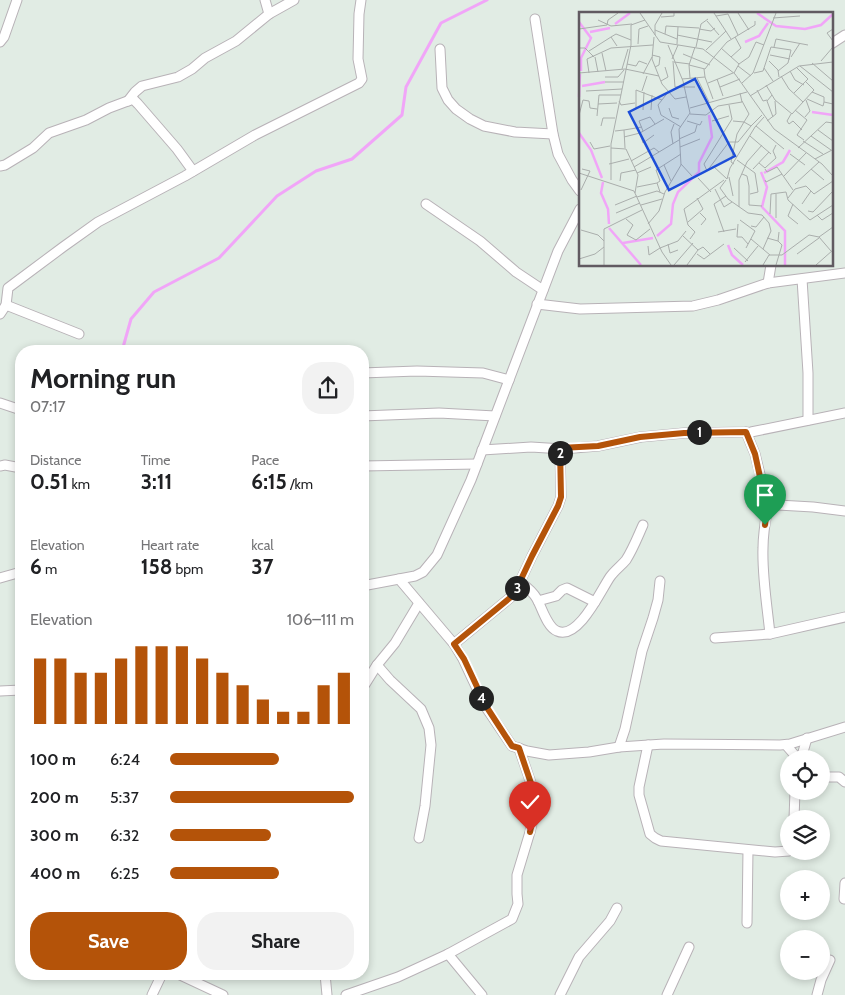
<!DOCTYPE html>
<meta charset="utf-8">
<style>
:root{--surface:#fff;--page:#f2f2f2;--text:#202124;--muted:#757577;--accent:#b45309}
body{margin:0;font-family:Cabin,sans-serif;background:var(--page);color:var(--text);height:100vh;display:flex;flex-direction:column;font-size:19px;white-space:nowrap}
*{box-sizing:border-box;margin:0}
p{font-size:16px;color:var(--muted)}
.icon{flex:none;width:28px;height:28px;fill:none;stroke:currentColor;stroke-width:2;stroke-linecap:round;stroke-linejoin:round}
.map{position:relative;flex:1;overflow:hidden}
.side{position:absolute;left:15px;top:345px;width:354px;height:635px;display:flex;flex-direction:column;background:var(--surface);border-radius:20px;box-shadow:0 2px 8px #0003}
.side>*{flex:none}
.fabs{position:absolute;left:780px;top:750px;display:grid;gap:10px}
.fabs a{display:grid;place-items:center;width:50px;height:50px;border-radius:50%;background:var(--surface);box-shadow:0 2px 8px #0003;font-size:25px}
.pin{position:absolute;display:grid;place-items:center;width:42px;height:42px;color:#fff;margin:-51px -21px;border-radius:50% 50% 50% 0;rotate:-45deg;box-shadow:0 0 5px #0007}
.pin .icon{rotate:45deg}
.km{position:absolute;width:25px;height:25px;margin:-12px;border-radius:50%;background:#222;color:#fff;font-size:14px;line-height:25px;text-align:center}
.round{display:grid;place-items:center;flex:none;width:52px;height:52px;border-radius:20px;background:var(--page)}
.headline{display:flex;align-items:center;justify-content:space-between;height:85px;padding:0 15px}
h1{font-size:28px;font-weight:700;line-height:38px}
.stats{display:grid;grid-template-columns:repeat(3,1fr);gap:8px;height:85px;padding:5px 15px}
.stats div{display:grid;align-content:center}
.stats b{font-size:21px;font-weight:700}
.stats small{font-size:14px;font-weight:400}
.stats p{font-size:14px}
.chart{height:140px;padding:10px 15px}
.chart p{display:flex;justify-content:space-between}
.chart svg{width:100%;height:90px;margin-top:5px;stroke:var(--accent);stroke-width:6}
.cta{display:flex;gap:10px;margin-top:auto;padding:10px 15px}
.cta a{flex:1;height:58px;border-radius:20px;background:var(--accent);color:#fff;font-size:20px;font-weight:700;line-height:58px;text-align:center}
.cta a+a{background:var(--page);color:var(--text)}
ul{padding:0 15px;list-style:none;font-size:16px}
li{display:grid;grid-template-columns:80px 60px 1fr;align-items:center;height:38px}
li i{height:12px;border-radius:6px;background:var(--accent)}
.map>svg:first-child{display:block}
.lines{fill:none;stroke-linecap:round;stroke-linejoin:round}
.stream{stroke:#f1a5f8;stroke-width:3}
.minor-casing{stroke:#b8b2b7;stroke-width:11}
.minor{stroke:#fff;stroke-width:9}
.route-casing{stroke:#fff;stroke-width:10}
.route{stroke:#b45309;stroke-width:6}
.inset-river{fill:none;stroke:#f1a5f8;stroke-width:2.5}
.inset-road{fill:none;stroke:#aaaeac;stroke-width:1}
.view{fill:#1d4ed8;fill-opacity:0.15;stroke:#1d4ed8;stroke-width:2.5}
.inset-edge{fill:none;stroke:#615a61;stroke-width:2.5}
</style>
<div class="map">
<svg width="845" height="995" viewBox="0 0 845 995">
<rect width="100%" height="100%" fill="#e1ece4"/>
<g class="lines">
<path class="stream" d="M 122,351 L 131,319 L 154,292 L 219,258 L 277,196 L 316,171 L 352,159 L 402,115 L 406,87 L 441,23 L 487,0"/>
<defs>
<g id="minor">
<path d="M 265,0 L 269,14"/>
<path d="M 535,19 L 553,134 L 558,154 L 572,180 L 580,191"/>
<path d="M 0,42 L 4,37 L 17,0"/>
<path d="M 831,44 L 845,35"/>
<path d="M 440,49 L 442,88 L 448,100 L 456,109 L 470,119 L 484,126 L 515,132 L 553,134"/>
<path d="M 128,101 L 135,92 L 142,86 L 178,77 L 192,69 L 205,58 L 236,41 L 269,14 L 294,0"/>
<path d="M 0,166 L 5,165 L 33,148 L 49,133 L 86,120 L 109,108 L 133,99 L 138,104 L 177,149 L 193,171"/>
<path d="M 426,204 L 480,241 L 516,272 L 543,290"/>
<path d="M 802,279 L 808,373 L 808,420"/>
<path d="M 768,283 L 771,265"/>
<path d="M 537,304 L 580,309 L 693,306 L 718,300 L 768,283 L 845,273"/>
<path d="M 6,305 L 79,334"/>
<path d="M 0,314 L 6,305 L 8,288 L 63,247 L 98,222 L 185,176 L 255,135 L 359,83 L 362,79 L 358,59 L 359,14 L 361,0"/>
<path d="M 362,373 L 417,371 L 483,373 L 509,380"/>
<path d="M 0,403 L 21,410"/>
<path d="M 362,416 L 439,413 L 495,416"/>
<path d="M 746,432 L 755,454 L 765,495 L 769,501 L 772,503 L 778,505 L 813,507 L 845,511"/>
<path d="M 482,450 L 531,447 L 563,449 L 598,446 L 641,437 L 684,433 L 751,432 L 845,413"/>
<path d="M 0,466 L 5,465 L 21,468"/>
<path d="M 362,466 L 477,464"/>
<path d="M 769,501 C 766,516 763,532 763,548 C 762,576 767,605 770,634"/>
<path d="M 0,578 L 21,572"/>
<path d="M 399,579 L 454,644 L 463,659 L 485,706 L 512,746 L 527,751 L 549,755 L 589,752 L 619,747 L 664,744 L 780,745 L 790,744 L 845,727"/>
<path d="M 520,582 C 527,587 533,592 537,599 C 542,608 547,627 557,631 C 578,641 601,590 610,577 C 615,570 621,566 626,560 C 633,549 638,536 643,525"/>
<path d="M 362,586 L 415,576 L 423,572 L 437,555 L 471,480 L 558,251 L 580,209"/>
<path d="M 538,601 L 556,596 L 562,590 L 567,588 L 595,602"/>
<path d="M 715,638 L 770,634 L 845,617"/>
<path d="M 454,644 L 511,597 L 516,590 L 532,556 L 558,506 L 561,497 L 560,448"/>
<path d="M 377,665 L 390,680 L 421,709 L 429,728 L 431,745 L 425,806 L 419,838"/>
<path d="M 362,689 L 377,665 L 395,643 L 419,603"/>
<path d="M 0,691 L 21,690"/>
<path d="M 648,745 L 639,787 L 639,795 L 650,834 L 655,838 L 661,841 L 775,852 L 789,851"/>
<path d="M 786,745 L 798,759"/>
<path d="M 619,747 L 625,729 L 642,651 L 653,618 L 658,600 L 660,581"/>
<path d="M 801,759 L 807,738"/>
<path d="M 821,777 L 839,777 L 845,782"/>
<path d="M 794,819 L 795,791"/>
<path d="M 844,899 L 845,883"/>
<path d="M 747,923 L 748,850"/>
<path d="M 448,954 L 482,995"/>
<path d="M 178,974 L 223,995"/>
<path d="M 325,974 L 327,995"/>
<path d="M 152,995 L 162,974"/>
<path d="M 346,995 L 398,977 L 448,954 L 512,919 L 518,904 L 517,894 L 517,875 L 530,832 L 536,804 L 536,798 L 519,748"/>
<path d="M 560,995 L 579,957 L 610,921 L 617,908"/>
<path d="M 667,995 L 689,947"/>
<path d="M 817,995 L 821,980 L 830,960"/>
</g>
</defs>
<use href="#minor" class="minor-casing"/>
<use href="#minor" class="minor"/>
</g>
<g class="lines">
<defs>
<path id="route" d="M 530,832 L 536,804 L 536,798 L 519,748 L 512,746 L 486,706 L 464,659 L 454,644 L 511,597 L 516,590 L 532,556 L 558,506 L 561,497 L 560,448 L 598,446 L 640,437 L 684,433 L 746,432 L 755,454 L 764,495 L 768,501 L 765,525"/>
</defs>
<use href="#route" class="route-casing"/>
<use href="#route" class="route"/>
</g>
<g transform="translate(579 12)">
<rect width="254" height="254" fill="#e1ece4"/>
<path class="inset-river" d="M 178,1 L 197,14 L 226,17 L 242,13 L 254,2M 0,10 L 12,26 L 2,46 L 2,59M 36,12 L 51,1M 11,20 L 31,16M 166,30 L 180,24 L 189,11M 3,74 L 26,70M 0,85 L 1,62M 233,100 L 254,103M 0,121 L 12,138 L 23,166M 182,160 L 188,175 L 183,195 L 206,219 L 206,253M 185,161 L 204,150 L 211,138M 24,170 L 22,181 L 29,197 L 30,212M 30,216 L 62,253M 78,224 L 92,212 L 94,192 L 99,180 L 120,160 L 120,151 L 133,125 L 130,103M 44,231 L 74,226M 149,233 L 153,243 L 164,253"/>
<path class="inset-road" d="M 61,1 L 81,30 L 124,37 L 156,62 L 195,117 L 243,152 L 254,164M 135,1 L 152,27M 159,1 L 170,18M 137,4 L 149,2 L 159,23M 82,5 L 95,4 L 95,1M 194,6 L 221,4M 19,8 L 32,14 L 53,12M 128,9 L 140,23M 0,17 L 28,13 L 29,8 L 39,1M 120,17 L 132,19 L 136,16M 254,17 L 248,21 L 254,29M 76,18 L 98,27M 86,22 L 87,14 L 120,16M 76,23 L 76,13 L 83,1M 98,23 L 133,30M 32,25 L 37,22 L 52,28M 75,25 L 73,47 L 83,72 L 96,87 L 107,85M 59,32 L 60,17 L 69,14M 98,32 L 99,15M 117,35 L 122,12 L 129,7M 195,35 L 197,27 L 229,33M 0,36 L 6,36 L 15,45M 142,36 L 160,52 L 155,61M 127,38 L 147,19M 10,39 L 32,25 L 38,34M 23,41 L 27,59M 104,42 L 131,53M 73,43 L 81,45 L 80,53 L 76,55M 191,43 L 211,47M 16,45 L 19,60M 135,45 L 148,30 L 176,13 L 176,9M 152,45 L 162,36 L 156,25M 212,45 L 221,31M 93,47 L 99,33M 94,49 L 96,75 L 116,75M 190,49 L 199,58 L 200,65M 242,49 L 254,35M 95,50 L 111,52M 233,51 L 254,69M 48,52 L 57,54 L 60,49 L 68,52M 160,52 L 170,45 L 177,30 L 185,33M 110,53 L 126,57 L 135,45M 159,54 L 172,64M 221,54 L 254,80M 185,56 L 194,69M 43,57 L 49,37M 211,59 L 216,68 L 225,73M 0,61 L 46,57 L 80,64M 10,61 L 8,47 L 32,36 L 74,33M 175,61 L 184,59 L 192,35 L 212,38 L 209,51 L 199,59M 64,62 L 73,45M 202,64 L 210,77 L 224,90M 26,65 L 39,65 L 45,58M 126,65 L 134,87M 111,66 L 110,53 L 116,35M 118,66 L 130,90M 103,67 L 126,65 L 125,57M 138,67 L 144,84M 82,69 L 89,65 L 86,55M 26,70 L 45,70M 129,71 L 154,61M 163,71 L 174,61 L 197,1M 187,73 L 196,88 L 213,102 L 235,78 L 227,70M 141,75 L 161,67M 178,78 L 184,89 L 188,88M 7,79 L 43,77M 63,79 L 68,64M 90,79 L 79,93 L 82,103 L 102,115M 233,80 L 245,85 L 245,90 L 254,92M 215,81 L 229,67 L 217,55M 193,83 L 188,89 L 194,105M 171,84 L 220,54 L 254,50M 228,87 L 244,94 L 245,90M 40,89 L 42,93 L 56,91M 19,92 L 38,91M 150,93 L 153,107 L 125,152 L 128,159 L 150,130 L 159,130 L 172,114M 57,96 L 57,78 L 83,88M 90,96 L 93,105 L 100,107M 111,96 L 168,80M 64,98 L 65,80M 72,98 L 73,83M 216,98 L 228,108 L 218,123 L 225,128M 111,102 L 127,103 L 139,94 L 163,90 L 161,81M 212,102 L 208,109 L 210,112 L 214,109 L 223,118M 0,103 L 4,88 L 10,89 L 11,96 L 18,97M 18,104 L 20,83 L 42,83M 226,105 L 231,99 L 227,88M 108,109 L 121,113 L 123,109M 133,109 L 150,104M 154,109 L 165,110 L 170,102 L 163,89M 188,109 L 197,102 L 196,89M 22,114 L 24,106 L 36,106M 172,114 L 183,103M 177,114 L 205,137M 45,118 L 63,115M 239,118 L 254,129M 36,119 L 45,118 L 46,136M 64,119 L 60,109 L 71,105 L 76,112M 61,121 L 64,131 L 75,123M 171,124 L 192,142M 232,124 L 252,138M 45,125 L 61,121 L 85,107M 100,127 L 116,120 L 118,113M 224,129 L 244,142M 11,130 L 15,137 L 31,134M 94,132 L 92,120 L 95,112M 101,135 L 121,127M 32,136 L 47,137 L 59,163 L 56,181M 219,136 L 247,110 L 254,111M 211,142 L 226,153M 236,147 L 253,138M 158,148 L 176,161 L 179,180 L 171,182M 52,149 L 75,136 L 80,140M 180,151 L 186,156 L 197,146 L 194,139 L 197,133M 30,152 L 50,147M 102,152 L 113,164M 155,152 L 152,150 L 158,122 L 165,110 L 172,114M 85,153 L 92,169M 134,154 L 148,167 L 151,156 L 176,115 L 185,105M 55,155 L 100,128M 174,157 L 190,140M 186,157 L 188,160 L 198,155 L 214,178M 232,157 L 245,168M 0,161 L 55,179 L 83,240 L 92,253M 58,161 L 72,155M 163,162 L 168,164 L 170,174 L 170,193 L 183,194M 205,164 L 227,141M 150,165 L 154,184M 119,166 L 132,180M 32,168 L 32,132 L 52,33 L 52,13 L 66,8M 147,168 L 141,176 L 149,187 L 169,201 L 183,203 L 190,211 L 192,219 L 184,237M 186,168 L 187,170 L 203,162M 41,169 L 42,161 L 57,158M 78,171 L 81,169 L 77,158 L 102,142M 216,172 L 240,150M 58,175 L 78,171 L 81,180M 0,177 L 0,195M 136,177 L 145,195 L 153,190M 2,178 L 11,159 L 3,157M 58,185 L 78,179 L 85,182M 209,186 L 216,177 L 227,174 L 235,182 L 254,169M 214,192 L 209,204 L 219,212M 223,192 L 232,179M 36,193 L 58,184M 62,193 L 83,187M 160,195 L 160,168 L 168,150 L 183,133M 229,199 L 234,200 L 254,179M 37,201 L 61,191M 121,201 L 127,207 L 122,213M 191,202 L 192,182 L 207,180 L 209,188 L 231,208 L 254,193M 238,203 L 243,208 L 254,201M 197,206 L 197,182M 47,207 L 54,213 L 48,223 L 57,228 L 71,217M 161,208 L 176,219 L 167,236M 109,210 L 124,197 L 118,186M 69,212 L 80,199 L 86,180 L 102,153 L 100,117 L 111,101 L 104,69 L 89,33M 159,212 L 158,225 L 163,225 L 169,232M 172,214 L 177,215 L 185,205M 2,218 L 19,223 L 25,229M 139,220 L 157,217M 145,220 L 135,192 L 147,184M 104,224 L 119,238 L 108,253M 240,225 L 252,239M 188,226 L 199,229 L 200,220M 111,227 L 116,220 L 109,213 L 105,197 L 145,168M 172,227 L 191,243M 89,232 L 91,241 L 99,238M 69,234 L 70,243 L 81,236M 81,236 L 99,229 L 107,219M 155,236 L 169,249M 119,238 L 124,235 L 131,242M 118,242 L 125,247 L 145,232M 218,242 L 240,226M 0,247 L 16,242 L 25,235M 166,250 L 179,234M 25,253 L 25,217 L 63,198M 95,253 L 114,231M 184,253 L 190,243 L 203,243 L 230,223 L 240,225 L 254,215M 197,253 L 203,233 L 199,229M 237,253 L 254,238"/>
<path class="view" d="M 116,67 L 156,144 L 90,178 L 50,100 Z"/>
<rect width="254" height="254" class="inset-edge"/>
</g>
</svg>
<div class="fabs">
<a><svg class="icon" aria-label="locate" viewBox="0 0 24 24"><circle cx="12" cy="12" r="6"/><path d="M12 2v4M12 18v4M2 12h4M18 12h4"/></svg></a>
<a><svg class="icon" aria-label="layers" viewBox="0 0 24 24"><path d="M12 4l9 5-9 5-9-5zM3 14l9 5 9-5"/></svg></a>
<a>+</a>
<a>−</a>
</div>
<div class="pin" style="left:765px;top:525px;background:#1e9e55"><svg class="icon" aria-label="arrive" viewBox="0 0 24 24"><path d="M6 21V4h12l-3 4 3 4H6"/></svg></div>
<div class="pin" style="left:530px;top:832px;background:#d93025"><svg class="icon" aria-label="check" viewBox="0 0 24 24"><path d="M5 12l5 5 9-10"/></svg></div>
<b class="km" style="left:699px;top:432px">1</b>
<b class="km" style="left:560px;top:453px">2</b>
<b class="km" style="left:517px;top:588px">3</b>
<b class="km" style="left:481px;top:698px">4</b>
<section class="side">
<div class="headline"><div><h1>Morning run</h1><p>07:17</p></div><a class="round"><svg class="icon" aria-label="share" viewBox="0 0 24 24"><path d="M12 15V3M7 8l5-5 5 5M5 13v7h14v-7"/></svg></a></div>
<div class="stats">
<div><p>Distance</p><b>0.51<small> km</small></b></div>
<div><p>Time</p><b>3:11</b></div>
<div><p>Pace</p><b>6:15<small> /km</small></b></div>
</div>
<div class="stats">
<div><p>Elevation</p><b>6<small> m</small></b></div>
<div><p>Heart rate</p><b>158<small> bpm</small></b></div>
<div><p>kcal</p><b>37</b></div>
</div>
<div class="chart"><p><span>Elevation</span>106–111 m</p>
<svg viewBox="0 0 160 44" preserveAspectRatio="none"><path d="M5 44V12M15 44V12M25 44V19M35 44V19M45 44V12M55 44V6M65 44V6M75 44V6M85 44V12M95 44V19M105 44V25M115 44V32M125 44V38M135 44V38M145 44V25M155 44V19"/></svg>
</div>
<ul>
<li><b>100 m</b>6:24<i style="width:59%"></i></li>
<li><b>200 m</b>5:37<i style="width:100%"></i></li>
<li><b>300 m</b>6:32<i style="width:55%"></i></li>
<li><b>400 m</b>6:25<i style="width:59%"></i></li>
</ul>
<div class="cta"><a>Save</a><a>Share</a></div>
</section>
</div>
